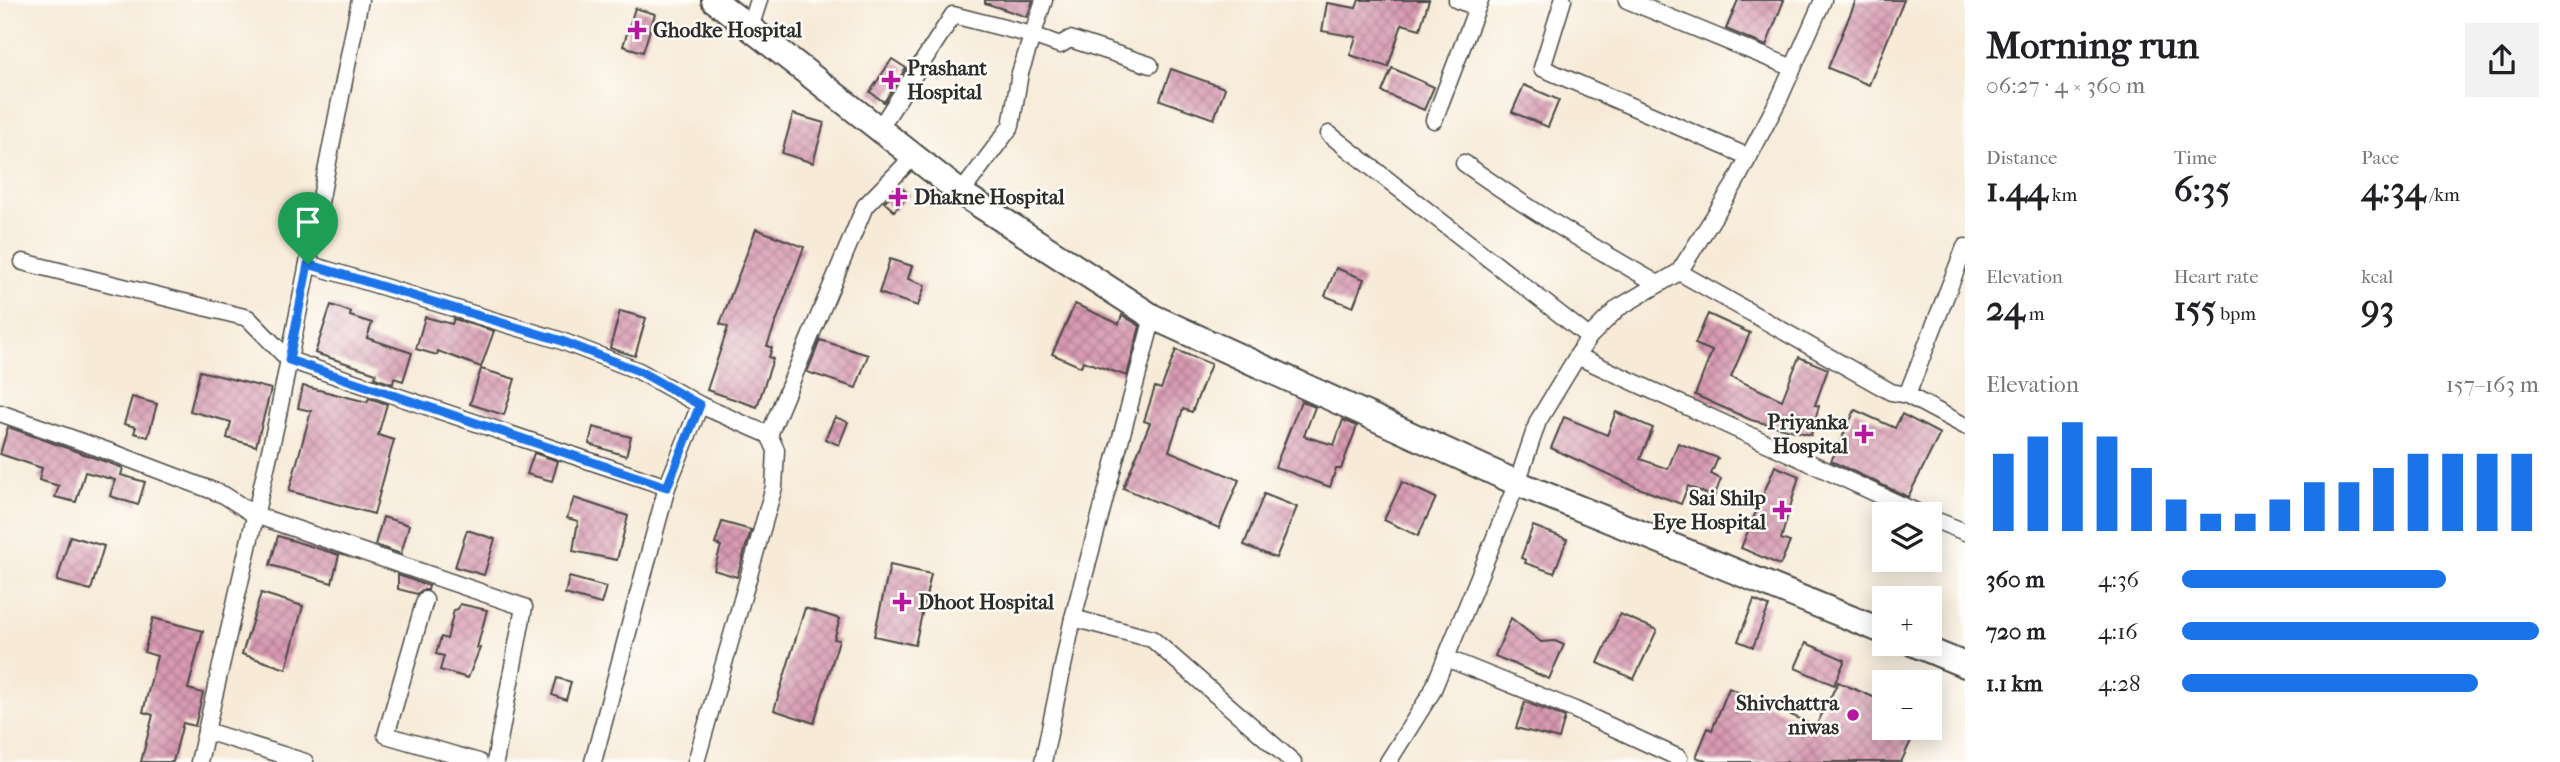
<!DOCTYPE html>
<meta charset="utf-8">
<style>
:root{--surface:#fff;--page:#f2f2f2;--text:#202124;--muted:#757577;--accent:#1a73e8}
body{margin:0;font-family:"IM FELL French Canon",serif;background:var(--page);color:var(--text);height:100vh;display:flex;flex-direction:column;font-size:26px;white-space:nowrap}
*{box-sizing:border-box;margin:0}
p{font-size:23px;color:var(--muted)}
.icon{flex:none;width:38px;height:38px;fill:none;stroke:currentColor;stroke-width:2;stroke-linecap:round;stroke-linejoin:round}
.map{position:relative;flex:1;overflow:hidden}
.side{display:flex;flex-direction:column;background:var(--surface);width:595px}
.side>*{flex:none}
.tools{position:absolute;left:1872px;top:502px;display:grid;gap:14px}
.tools a{display:grid;place-items:center;width:70px;height:70px;border-radius:0px;background:var(--surface);box-shadow:0 4px 18px #0003;font-size:35px}
.pin{position:absolute;display:grid;place-items:center;width:60px;height:60px;color:#fff;margin:-72px -30px;border-radius:50% 50% 50% 0;rotate:-45deg;box-shadow:0 0 7px #0007}
.pin .icon{rotate:45deg}
.round{display:grid;place-items:center;flex:none;width:74px;height:74px;border-radius:0px;background:var(--page)}
.overview{display:flex;align-items:center;justify-content:space-between;height:119px;padding:0 21px}
h1{font-size:38px;font-weight:800;line-height:52px}
.metrics{display:grid;grid-template-columns:repeat(3,1fr);gap:10px;height:119px;padding:7px 21px}
.metrics div{display:grid;align-content:center}
.metrics b{font-size:35px;font-weight:800}
.metrics small{font-size:19px;font-weight:400}
.metrics p{font-size:19px}
.chart{height:196px;padding:14px 21px}
.chart p{display:flex;justify-content:space-between}
.chart svg{width:100%;height:126px;margin-top:7px;stroke:var(--accent);stroke-width:6}
ul{padding:0 21px;list-style:none;font-size:23px}
li{display:grid;grid-template-columns:112px 84px 1fr;align-items:center;height:52px}
li i{height:18px;border-radius:9px;background:var(--accent)}
main{display:flex;flex:1;min-height:0}
.map>svg:first-child{display:block}
.building{fill:url(#building-cross-hatch)}
.lines{fill:none;stroke-linecap:round;stroke-linejoin:round}
.minor-casing{stroke:#4a4845;stroke-width:19}
.primary-casing{stroke:#4a4845;stroke-width:28}
.minor{stroke:#fff;stroke-width:16}
.primary{stroke:#fff;stroke-width:24}
.route-casing{stroke:#fff;stroke-width:14}
.route{stroke:#1a73e8;stroke-width:9}
.poi-dot{fill:#b5179e;stroke:#fdfcf7;stroke-width:2.5}
.labels{text-anchor:middle;dominant-baseline:central;stroke-width:5;stroke-linejoin:round;paint-order:stroke}
.poi-label{font-size:21px;font-weight:bold;fill:#2b2b2b;stroke:#fdfcf7;text-anchor:start}
</style>
<main>
<div class="map">
<svg width="1965" height="762" viewBox="0 0 1965 762">
<defs>
<pattern id="building-cross-hatch" width="8" height="8" patternUnits="userSpaceOnUse" patternTransform="scale(1.75)"><rect width="8" height="8" fill="#d89ab2"/><path d="M0 0l8 8M0 8l8-8" fill="none" stroke="#af7e91"/></pattern>
</defs>
<rect width="100%" height="100%" fill="#fdfcf7"/>
<filter id="ink" filterUnits="userSpaceOnUse"><feTurbulence type="fractalNoise" baseFrequency=".0143" numOctaves="2"/><feDisplacementMap in="SourceGraphic" scale="14" xChannelSelector="R" yChannelSelector="G"/><feConvolveMatrix kernelMatrix="1 2 1 2 8 2 1 2 1" color-interpolation-filters="sRGB"/></filter>
<filter id="wash" filterUnits="userSpaceOnUse"><feTurbulence type="fractalNoise" baseFrequency=".00686" numOctaves="4" result="noise"/><feDisplacementMap in="SourceGraphic" scale="28" xChannelSelector="R" yChannelSelector="G"/><feGaussianBlur stdDeviation="1.57" result="paint"/><feColorMatrix in="noise" values="0 0 0 0 0 0 0 0 0 0 0 0 0 0 0 0 0 1.4 0 .05"/><feComposite in="paint" operator="in"/></filter>
<g filter="url(#wash)">
<rect width="100%" height="100%" fill="#f7ead7"/>
<g id="blocks">
<g class="building">
<path d="M 985,0 L 1033,0 L 1027,17 L 985,3 Z"/>
<path d="M 1359,0 L 1429,0 L 1420,29 L 1402,24 L 1388,67 L 1350,55 L 1356,37 L 1322,31 L 1327,3 L 1356,8 Z"/>
<path d="M 1738,0 L 1784,0 L 1766,46 L 1726,29 Z"/>
<path d="M 1856,0 L 1904,0 L 1869,85 L 1828,68 Z"/>
<path d="M 635,8 L 655,14 L 643,52 L 623,46 Z"/>
<path d="M 892,59 L 906,68 L 884,102 L 870,92 Z"/>
<path d="M 1392,68 L 1434,87 L 1424,110 L 1382,92 Z"/>
<path d="M 1171,69 L 1225,88 L 1214,119 L 1160,100 Z"/>
<path d="M 1524,85 L 1559,100 L 1548,127 L 1512,112 Z"/>
<path d="M 793,114 L 824,123 L 813,163 L 782,153 Z"/>
<path d="M 900,186 L 909,195 L 894,211 L 884,202 Z"/>
<path d="M 756,229 L 804,247 L 767,346 L 772,348 L 769,357 L 773,359 L 757,407 L 707,390 L 728,327 L 720,324 Z"/>
<path d="M 890,259 L 912,266 L 908,279 L 925,285 L 918,306 L 879,293 Z"/>
<path d="M 1336,268 L 1364,279 L 1353,307 L 1325,296 Z"/>
<path d="M 1075,304 L 1119,324 L 1122,315 L 1140,326 L 1127,376 L 1083,361 L 1081,367 L 1052,354 Z"/>
<path d="M 331,305 L 351,312 L 350,316 L 372,323 L 367,338 L 412,353 L 403,381 L 394,378 L 393,384 L 375,378 L 376,373 L 315,353 Z"/>
<path d="M 620,311 L 646,318 L 635,356 L 610,348 Z"/>
<path d="M 1708,314 L 1750,333 L 1731,377 L 1782,400 L 1799,357 L 1828,369 L 1815,405 L 1819,406 L 1811,435 L 1751,420 L 1695,395 L 1712,351 L 1695,344 Z"/>
<path d="M 425,317 L 452,324 L 454,319 L 494,331 L 481,367 L 438,351 L 437,355 L 416,349 Z"/>
<path d="M 820,340 L 868,355 L 856,388 L 807,372 Z"/>
<path d="M 1176,350 L 1211,364 L 1192,412 L 1183,409 L 1169,451 L 1239,480 L 1219,528 L 1123,488 L 1150,423 L 1144,421 L 1155,387 L 1161,389 Z"/>
<path d="M 481,369 L 515,379 L 504,415 L 470,404 Z"/>
<path d="M 200,371 L 271,389 L 256,446 L 227,438 L 231,422 L 190,411 Z"/>
<path d="M 303,386 L 367,402 L 369,398 L 387,404 L 378,435 L 394,440 L 374,514 L 289,491 L 311,411 L 298,408 Z"/>
<path d="M 132,397 L 157,404 L 148,437 L 134,433 L 136,427 L 124,424 Z"/>
<path d="M 1301,401 L 1315,407 L 1304,436 L 1334,445 L 1343,420 L 1357,426 L 1341,469 L 1336,469 L 1330,487 L 1275,467 Z"/>
<path d="M 1855,410 L 1895,428 L 1902,414 L 1940,434 L 1908,497 L 1831,461 Z"/>
<path d="M 1616,412 L 1653,428 L 1640,459 L 1668,469 L 1678,443 L 1718,458 L 1711,474 L 1721,479 L 1714,497 L 1688,486 L 1681,504 L 1636,487 L 1551,448 L 1564,417 L 1607,435 Z"/>
<path d="M 835,417 L 848,422 L 839,445 L 825,439 Z"/>
<path d="M 8,427 L 123,468 L 121,475 L 145,482 L 138,505 L 110,496 L 115,480 L 85,472 L 76,502 L 55,497 L 59,486 L 39,480 L 42,468 L 0,454 Z"/>
<path d="M 593,427 L 631,437 L 626,456 L 589,444 Z"/>
<path d="M 534,453 L 558,461 L 552,481 L 527,474 Z"/>
<path d="M 1775,466 L 1799,476 L 1781,539 L 1790,542 L 1780,565 L 1741,548 Z"/>
<path d="M 1402,482 L 1436,498 L 1418,536 L 1384,520 Z"/>
<path d="M 1264,494 L 1297,507 L 1276,558 L 1244,545 Z"/>
<path d="M 574,498 L 628,516 L 617,560 L 573,551 L 578,521 L 567,518 Z"/>
<path d="M 383,517 L 409,525 L 401,554 L 375,545 Z"/>
<path d="M 722,522 L 751,530 L 737,577 L 714,570 L 721,546 L 715,544 Z"/>
<path d="M 1533,526 L 1567,539 L 1554,573 L 1525,563 L 1526,560 L 1521,558 Z"/>
<path d="M 467,530 L 495,539 L 484,575 L 455,567 Z"/>
<path d="M 70,536 L 104,546 L 91,590 L 57,581 Z"/>
<path d="M 278,536 L 339,555 L 332,583 L 270,565 Z"/>
<path d="M 890,565 L 931,574 L 915,645 L 874,636 Z"/>
<path d="M 398,575 L 429,586 L 428,590 L 422,590 L 417,594 L 398,589 Z"/>
<path d="M 569,577 L 606,587 L 601,604 L 565,594 Z"/>
<path d="M 261,593 L 303,606 L 286,669 L 242,654 Z"/>
<path d="M 1754,600 L 1769,606 L 1753,647 L 1738,641 Z"/>
<path d="M 460,604 L 487,610 L 477,648 L 480,648 L 468,678 L 440,670 L 444,656 L 436,654 L 441,637 L 447,639 L 454,610 L 458,609 Z"/>
<path d="M 805,608 L 840,619 L 834,639 L 839,640 L 814,723 L 774,710 Z"/>
<path d="M 1620,614 L 1657,630 L 1634,679 L 1598,663 Z"/>
<path d="M 153,618 L 203,631 L 188,689 L 203,693 L 195,726 L 183,723 L 173,762 L 141,762 L 153,715 L 143,712 L 157,656 L 144,652 Z"/>
<path d="M 1511,618 L 1541,642 L 1555,641 L 1564,645 L 1549,679 L 1495,656 Z"/>
<path d="M 1806,643 L 1845,660 L 1834,685 L 1795,668 Z"/>
<path d="M 557,678 L 571,682 L 566,700 L 552,695 Z"/>
<path d="M 1838,682 L 1885,702 L 1885,728 L 1917,728 L 1901,762 L 1708,762 L 1696,757 L 1708,728 L 1712,730 L 1729,688 L 1816,726 Z"/>
<path d="M 1525,702 L 1565,717 L 1559,739 L 1516,728 Z"/>
</g>
</g>
</g>
<g filter="url(#ink)">
<use href="#blocks" fill-opacity="0" stroke="#4a4845" stroke-width="2"/>
<g class="lines">
<defs>
<g id="minor">
<path d="M 1457,0 L 1477,7"/>
<path d="M 1563,0 L 1542,68 L 1749,157"/>
<path d="M 1627,0 L 1793,68"/>
<path d="M 750,28 L 759,0"/>
<path d="M 1434,120 L 1480,0"/>
<path d="M 879,129 L 953,15 L 1032,35 L 1060,45 L 1070,39 L 1150,65"/>
<path d="M 1329,134 L 1589,337"/>
<path d="M 1464,163 C 1526,208 1591,246 1658,284"/>
<path d="M 961,193 L 1011,126 L 1020,73 L 1044,0"/>
<path d="M 23,262 L 248,318 L 289,360 L 667,487"/>
<path d="M 308,264 L 559,340 L 639,371 L 700,405 L 769,435 L 776,450 L 774,487 L 696,762"/>
<path d="M 1679,272 L 1891,392 L 1907,395 L 1965,426"/>
<path d="M 1577,356 L 1921,514"/>
<path d="M 1907,395 L 1965,247"/>
<path d="M 0,413 L 119,455 L 224,495 L 255,515 L 524,607 L 495,762"/>
<path d="M 769,435 L 865,206 L 914,156"/>
<path d="M 1930,518 L 1965,532"/>
<path d="M 425,600 L 386,735 L 479,762"/>
<path d="M 1073,618 L 1152,639 L 1293,762"/>
<path d="M 1446,658 L 1575,710 L 1679,758 L 1678,762"/>
<path d="M 206,731 L 305,762"/>
<path d="M 199,762 L 277,420 L 360,0"/>
<path d="M 593,762 L 667,487 L 700,405"/>
<path d="M 1043,762 L 1073,618 L 1153,317"/>
<path d="M 1388,762 L 1432,692 L 1517,483 L 1538,421 L 1589,337 L 1618,308 L 1679,272 L 1734,185 L 1780,97 L 1823,0"/>
</g>
<g id="primary">
<path d="M 714,0 L 961,193 L 1153,317 L 1517,483 L 1885,632"/>
<path d="M 1914,644 L 1965,665"/>
</g>
</defs>
<use href="#minor" class="minor-casing"/>
<use href="#primary" class="primary-casing"/>
<use href="#minor" class="minor"/>
<use href="#primary" class="primary"/>
</g>
</g>
<g class="lines" filter="url(#ink)">
<defs>
<path id="route" d="M 308,264 L 559,340 L 639,371 L 700,405 L 667,487 L 289,360 Z"/>
</defs>
<use href="#route" class="route-casing"/>
<use href="#route" class="route"/>
</g>
<g class="poi-dot">
<path d="M633.5 19.5h7v7h7v7h-7v7h-7v-7h-7v-7h7z"/>
<path d="M887.5 69.5h7v7h7v7h-7v7h-7v-7h-7v-7h7z"/>
<path d="M894.5 186.5h7v7h7v7h-7v7h-7v-7h-7v-7h7z"/>
<path d="M1860.5 423.5h7v7h7v7h-7v7h-7v-7h-7v-7h7z"/>
<path d="M1778.5 499.5h7v7h7v7h-7v7h-7v-7h-7v-7h7z"/>
<path d="M898.5 591.5h7v7h7v7h-7v7h-7v-7h-7v-7h7z"/>
<circle cx="1853" cy="715" r="7"/>
</g>
<g class="labels">
<g class="poi-label">
<text x="653" y="30">Ghodke Hospital</text>
<text x="907" y="68">Prashant<tspan x="907" dy="24">Hospital</tspan></text>
<text x="914" y="197">Dhakne Hospital</text>
<text x="1848" y="422" text-anchor="end">Priyanka<tspan x="1848" dy="24">Hospital</tspan></text>
<text x="1766" y="498" text-anchor="end">Sai Shilp<tspan x="1766" dy="24">Eye Hospital</tspan></text>
<text x="918" y="602">Dhoot Hospital</text>
<text x="1839" y="703" text-anchor="end">Shivchattra<tspan x="1839" dy="24">niwas</tspan></text>
</g>
</g>
</svg>
<div class="tools">
<a><svg class="icon" aria-label="layers" viewBox="0 0 24 24"><path d="M12 4l9 5-9 5-9-5zM3 14l9 5 9-5"/></svg></a>
<a>+</a>
<a>−</a>
</div>
<div class="pin" style="left:308px;top:264px;background:#1e9e55"><svg class="icon" aria-label="arrive" viewBox="0 0 24 24"><path d="M6 21V4h12l-3 4 3 4H6"/></svg></div>
</div>
<section class="side">
<div class="overview"><div><h1>Morning run</h1><p>06:27 · 4 × 360 m</p></div><a class="round"><svg class="icon" aria-label="share" viewBox="0 0 24 24"><path d="M12 15V3M7 8l5-5 5 5M5 13v7h14v-7"/></svg></a></div>
<div class="metrics">
<div><p>Distance</p><b>1.44<small> km</small></b></div>
<div><p>Time</p><b>6:35</b></div>
<div><p>Pace</p><b>4:34<small> /km</small></b></div>
</div>
<div class="metrics">
<div><p>Elevation</p><b>24<small> m</small></b></div>
<div><p>Heart rate</p><b>155<small> bpm</small></b></div>
<div><p>kcal</p><b>93</b></div>
</div>
<div class="chart"><p><span>Elevation</span>157–163 m</p>
<svg viewBox="0 0 160 44" preserveAspectRatio="none"><path d="M5 44V17M15 44V11M25 44V6M35 44V11M45 44V22M55 44V33M65 44V38M75 44V38M85 44V33M95 44V27M105 44V27M115 44V22M125 44V17M135 44V17M145 44V17M155 44V17"/></svg>
</div>
<ul>
<li><b>360 m</b>4:36<i style="width:74%"></i></li>
<li><b>720 m</b>4:16<i style="width:100%"></i></li>
<li><b>1.1 km</b>4:28<i style="width:83%"></i></li>
</ul>
</section>
</main>
